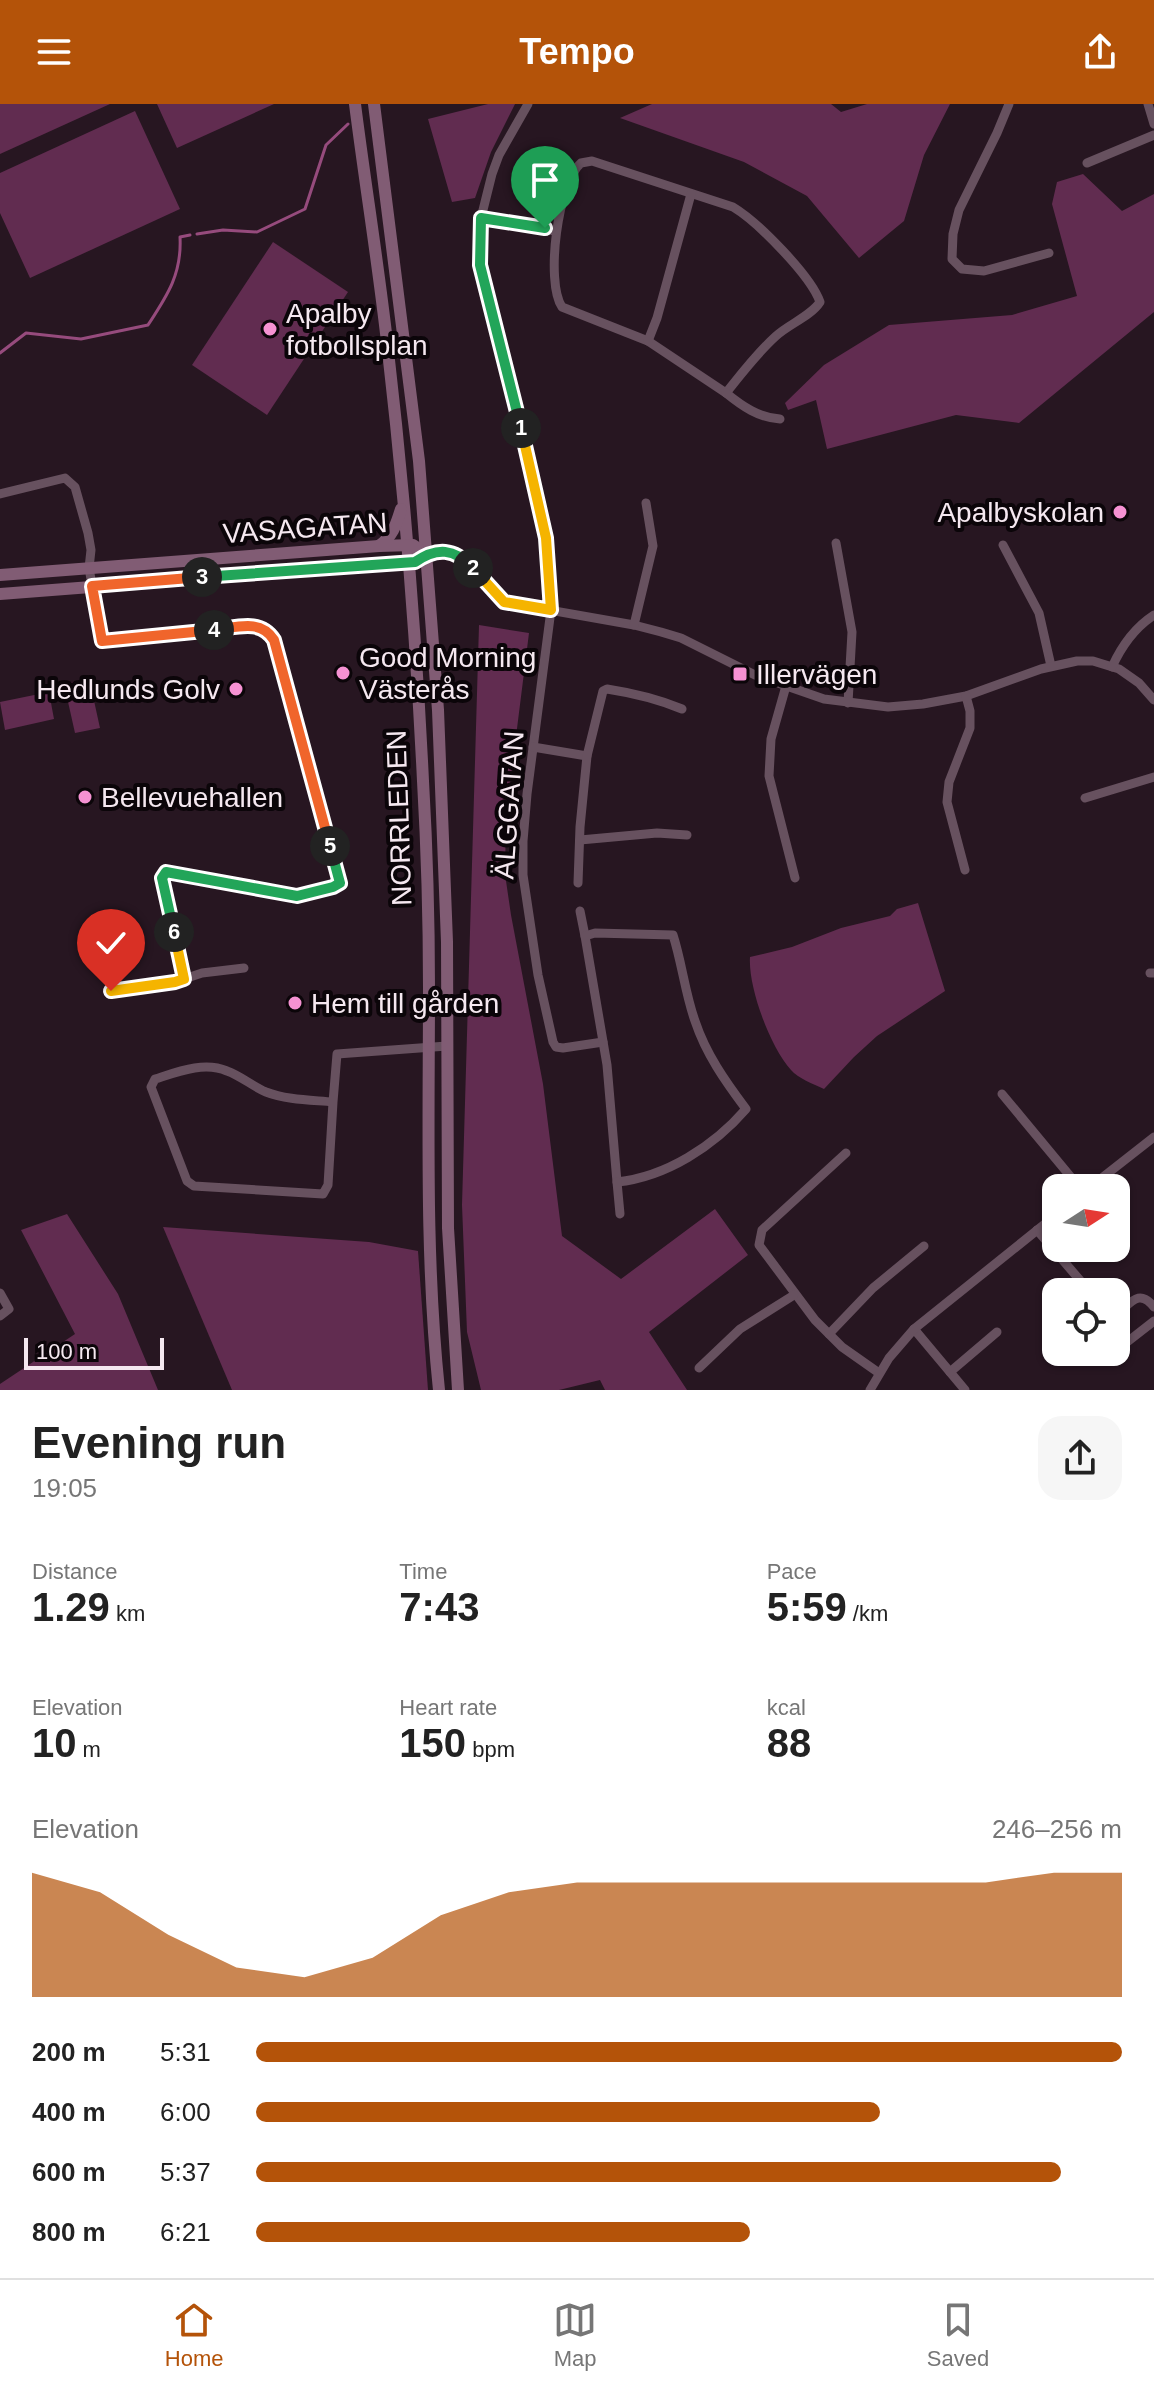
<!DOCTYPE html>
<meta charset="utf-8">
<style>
:root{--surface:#fff;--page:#f6f6f6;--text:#222;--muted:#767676;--line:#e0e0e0;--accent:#b45309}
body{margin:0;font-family:Helvetica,sans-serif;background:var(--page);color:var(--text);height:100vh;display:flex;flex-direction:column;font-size:30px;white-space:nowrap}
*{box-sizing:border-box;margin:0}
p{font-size:26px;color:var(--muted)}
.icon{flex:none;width:44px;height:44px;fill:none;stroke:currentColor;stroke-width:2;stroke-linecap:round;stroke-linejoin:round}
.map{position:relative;height:1286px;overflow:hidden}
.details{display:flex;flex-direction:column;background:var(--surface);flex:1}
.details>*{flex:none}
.needle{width:52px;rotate:78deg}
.controls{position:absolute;left:1042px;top:1070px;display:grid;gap:16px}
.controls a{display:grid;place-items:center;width:88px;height:88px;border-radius:16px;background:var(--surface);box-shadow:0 2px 6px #0004;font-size:40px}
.scale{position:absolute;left:24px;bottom:20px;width:140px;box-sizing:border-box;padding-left:8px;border:4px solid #f5e8f0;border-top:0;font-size:22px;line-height:28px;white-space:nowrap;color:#f5e8f0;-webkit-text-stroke:6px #0b0509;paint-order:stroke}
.pin{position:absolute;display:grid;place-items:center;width:68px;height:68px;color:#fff;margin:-82px -34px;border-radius:50% 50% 50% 0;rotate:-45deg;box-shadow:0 0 8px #0007}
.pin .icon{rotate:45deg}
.km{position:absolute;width:40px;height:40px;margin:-20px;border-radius:50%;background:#222;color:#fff;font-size:22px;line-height:40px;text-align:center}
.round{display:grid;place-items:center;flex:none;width:84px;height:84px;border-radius:24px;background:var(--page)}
.head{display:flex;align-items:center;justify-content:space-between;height:136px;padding:0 32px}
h1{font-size:44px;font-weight:700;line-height:60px}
.stats{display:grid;grid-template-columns:repeat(3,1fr);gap:12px;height:136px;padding:8px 32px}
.stats div{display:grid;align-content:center}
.stats b{font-size:40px;font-weight:700}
.stats small{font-size:22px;font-weight:400}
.stats p{font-size:22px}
.chart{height:224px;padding:16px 32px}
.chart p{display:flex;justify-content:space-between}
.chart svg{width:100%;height:144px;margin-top:8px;fill:var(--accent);opacity:.7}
ul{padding:0 32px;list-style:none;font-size:26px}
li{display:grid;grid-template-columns:128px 96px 1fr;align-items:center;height:60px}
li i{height:20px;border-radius:10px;background:var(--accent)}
header{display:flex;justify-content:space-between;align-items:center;height:104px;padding:0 32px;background:var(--accent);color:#fff;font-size:36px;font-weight:700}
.menu{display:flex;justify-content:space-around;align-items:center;height:112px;border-top:2px solid var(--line);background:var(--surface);font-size:22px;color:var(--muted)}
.menu a{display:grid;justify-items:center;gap:4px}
.menu .active{color:var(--accent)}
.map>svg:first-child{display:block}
.green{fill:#612c50}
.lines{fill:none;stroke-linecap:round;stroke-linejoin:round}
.stream{stroke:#964b7d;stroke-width:3}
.street{stroke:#67515f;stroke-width:9}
.secondary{stroke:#815c74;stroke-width:12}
.split-1-casing{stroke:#fff;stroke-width:16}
.split-2-casing{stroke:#fff;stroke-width:16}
.split-3-casing{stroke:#fff;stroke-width:16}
.split-4-casing{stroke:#fff;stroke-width:16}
.split-5-casing{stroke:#fff;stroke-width:16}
.split-6-casing{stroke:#fff;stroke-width:16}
.split-7-casing{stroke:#fff;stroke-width:16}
.split-1{stroke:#22a559;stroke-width:10}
.split-2{stroke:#f5b400;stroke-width:10}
.split-3{stroke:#22a559;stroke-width:10}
.split-4{stroke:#f0652b;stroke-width:10}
.split-5{stroke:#f0652b;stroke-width:10}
.split-6{stroke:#22a559;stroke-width:10}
.split-7{stroke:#f5b400;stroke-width:10}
.poi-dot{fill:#f591d2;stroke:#0b0509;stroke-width:3}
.labels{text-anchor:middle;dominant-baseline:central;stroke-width:8;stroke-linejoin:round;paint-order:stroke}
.poi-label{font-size:28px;fill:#f5e8f0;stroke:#0b0509;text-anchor:start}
.street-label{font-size:28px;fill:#f5e8f0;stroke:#0b0509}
</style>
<header><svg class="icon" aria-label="menu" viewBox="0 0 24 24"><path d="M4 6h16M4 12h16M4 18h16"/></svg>Tempo<svg class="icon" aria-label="share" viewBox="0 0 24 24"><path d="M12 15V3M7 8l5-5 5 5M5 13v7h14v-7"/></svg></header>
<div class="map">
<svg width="1154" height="1286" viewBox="0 0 1154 1286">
<rect width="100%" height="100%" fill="#271621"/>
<g class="green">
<path d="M 0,0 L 110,0 L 0,50 Z"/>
<path d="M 157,0 L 274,0 L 177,44 Z"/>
<path d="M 488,0 L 515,0 L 491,48 L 475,94 L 452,98 L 428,15 Z"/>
<path d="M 652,0 L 831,0 L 841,8 L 867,0 L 950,0 L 924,51 L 904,117 L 859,154 L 807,92 L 744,58 L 620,14 Z"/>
<path d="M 135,7 L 180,105 L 30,174 L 0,109 L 0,69 Z"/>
<path d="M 1083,70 L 1122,107 L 1154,90 L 1154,208 L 1019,319 L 956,311 L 827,345 L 816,296 L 788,306 L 785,299 L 824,261 L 889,221 L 1012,211 L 1077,192 L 1052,100 L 1057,78 Z"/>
<path d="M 273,138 L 348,188 L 267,311 L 192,261 Z"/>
<path d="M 479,521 L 529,529 L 506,712 L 505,770 L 511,811 L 543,980 L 562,1132 L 621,1175 L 715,1105 L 748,1151 L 649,1228 L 687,1286 L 605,1286 L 600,1276 L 559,1286 L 481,1286 L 467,1228 L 462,1101 Z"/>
<path d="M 89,574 L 100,624 L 75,629 L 64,580 Z"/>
<path d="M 49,588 L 54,615 L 5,626 L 0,598 Z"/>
<path d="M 918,799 L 945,887 L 877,932 L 854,953 L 824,985 C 813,980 798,974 791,966 C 770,943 748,883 750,853 L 792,843 L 841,824 L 890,812 L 897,805 Z"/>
<path d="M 67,1110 L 118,1190 L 158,1286 L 0,1286 L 0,1280 L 75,1230 L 21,1126 Z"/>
<path d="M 163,1123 L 369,1138 L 418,1147 L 428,1286 L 232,1286 Z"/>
</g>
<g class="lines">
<g class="stream">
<path d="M 197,130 L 223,126 L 257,128 L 305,105 L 326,41 L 348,20"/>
<path d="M 0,249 L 26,229 L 81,235 L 148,221 C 167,192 182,170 180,133 L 190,131"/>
</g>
<g class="street">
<path d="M 528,0 L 499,51 L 492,70 L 481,114 L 480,161 L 529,356 L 546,434 L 551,506 L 527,690 L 523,737 L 523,771 L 538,871 L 553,938 L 556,943 L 563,944 L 603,938"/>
<path d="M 1009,0 L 997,29 L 959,106 L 953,130 L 952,155 L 962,165 L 984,167 L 1049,149"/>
<path d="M 1148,0 L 1154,20"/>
<path d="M 592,57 L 733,103 C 758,118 811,172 820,198 C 811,212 789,220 776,232 C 757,249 742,269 726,289 L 648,237 L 562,203 C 545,178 558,78 581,59 Z"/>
<path d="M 1087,59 L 1154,31"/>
<path d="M 481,114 L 555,127"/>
<path d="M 648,237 L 657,214 L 691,90"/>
<path d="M 726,289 C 742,302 759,314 780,315"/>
<path d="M 0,390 L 65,374 L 75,383 L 88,429 L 91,446 L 89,464 L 102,537 L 258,522 L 270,530 L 274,536 L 340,779 L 333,783 L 297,792 L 166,768 L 162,774 L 184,875"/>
<path d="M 836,439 L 852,528 L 848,599"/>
<path d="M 1003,441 L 1039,509 L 1051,562"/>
<path d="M 427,450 L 451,448 L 465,455 L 504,498 L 634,521 L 661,528 L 681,534 L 755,571 L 824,595 L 888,603 L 923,600 L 966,592 L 1041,565 L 1077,557 L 1093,557 L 1119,565 L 1139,579 L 1154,596"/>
<path d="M 634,521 L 653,442 L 646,399"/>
<path d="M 1112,563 C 1122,541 1134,524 1154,511"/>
<path d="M 786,582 L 771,635 L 769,672 L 795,774"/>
<path d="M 533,643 L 587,652"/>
<path d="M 1085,694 L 1154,673"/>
<path d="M 580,736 L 657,729 L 687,731"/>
<path d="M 965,766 L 947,698 L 949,678 L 970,624 L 970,607 L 966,592"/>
<path d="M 578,779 L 580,723 L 587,652 L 603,587 L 607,585 C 633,589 658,595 682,605"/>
<path d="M 580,807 L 585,832"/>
<path d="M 595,829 L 673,831 C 682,859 685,889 695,917 C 706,950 725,977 746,1005 C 714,1042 666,1073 617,1078 L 607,961 L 585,832 Z"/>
<path d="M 1150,869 L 1154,869"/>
<path d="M 111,887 L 175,878 L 202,869 L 244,864"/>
<path d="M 1002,990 L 1080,1084"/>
<path d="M 333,998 L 328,1081 L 323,1090 L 194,1082 L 187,1077 L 151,983 L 155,975 C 177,968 204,957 227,967 C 241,972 252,982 266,988 C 286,996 312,996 333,998 L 337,950 L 447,942"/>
<path d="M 846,1049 L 762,1126 L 759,1141 L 815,1216 L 842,1243 L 879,1269"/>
<path d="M 617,1078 L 620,1110"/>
<path d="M 1089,1084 L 1154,1033"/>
<path d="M 1037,1126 L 1090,1188"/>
<path d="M 0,1189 L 9,1205 L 0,1212"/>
<path d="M 1116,1211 C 1131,1199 1139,1184 1154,1203"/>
<path d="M 914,1225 L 965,1286"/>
<path d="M 829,1230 L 873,1184 L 924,1142"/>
<path d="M 1116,1242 L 1122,1242 L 1154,1217"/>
<path d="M 699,1264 L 740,1225 L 794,1191"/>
<path d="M 950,1268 L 997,1228"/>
<path d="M 870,1286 L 889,1254 L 914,1225 L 1056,1111"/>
</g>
<g class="secondary">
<path d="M 355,0 C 365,79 378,158 387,238 C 404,384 416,531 423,677 C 427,746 429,815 429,884 C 429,1019 425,1152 439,1286"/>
<path d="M 374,0 L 419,357 L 438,606 L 447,838 L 448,1124 L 458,1286"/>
<path d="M 379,442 C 393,432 396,421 401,405"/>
<path d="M 0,471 L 379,442 L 413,441 L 427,450"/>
<path d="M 0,490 L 415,458 L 427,450"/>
</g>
</g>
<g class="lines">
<defs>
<path id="split-1" d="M 521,324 L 480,161 L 481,114 L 545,124"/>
<path id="split-2" d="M 473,464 L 504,498 L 551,506 L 546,434 L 521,324"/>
<path id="split-3" d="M 202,473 L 415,458 C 437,443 454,444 473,464"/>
<path id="split-4" d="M 202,473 L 92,482 L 102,537 L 214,526"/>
<path id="split-5" d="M 214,526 C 236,524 260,514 274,536 L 330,742"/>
<path id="split-6" d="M 174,828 L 162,774 L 166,768 L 297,792 L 333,783 L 340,779 L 330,742"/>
<path id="split-7" d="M 111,887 L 175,878 L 184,875 L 174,828"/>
</defs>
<use href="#split-1" class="split-1-casing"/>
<use href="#split-2" class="split-2-casing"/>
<use href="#split-3" class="split-3-casing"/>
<use href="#split-4" class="split-4-casing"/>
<use href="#split-5" class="split-5-casing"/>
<use href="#split-6" class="split-6-casing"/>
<use href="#split-7" class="split-7-casing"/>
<use href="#split-1" class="split-1"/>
<use href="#split-2" class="split-2"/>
<use href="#split-3" class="split-3"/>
<use href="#split-4" class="split-4"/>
<use href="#split-5" class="split-5"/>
<use href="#split-6" class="split-6"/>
<use href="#split-7" class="split-7"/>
</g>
<g class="poi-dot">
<circle cx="270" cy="225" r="8"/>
<circle cx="1120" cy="408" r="8"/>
<circle cx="343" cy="569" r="8"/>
<rect x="732" y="562" width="16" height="16" rx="4"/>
<circle cx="236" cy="585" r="8"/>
<circle cx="85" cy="693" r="8"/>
<circle cx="295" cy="899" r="8"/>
</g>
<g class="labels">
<g class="poi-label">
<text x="286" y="209">Apalby<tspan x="286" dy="32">fotbollsplan</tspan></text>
<text x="1104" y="408" text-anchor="end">Apalbyskolan</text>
<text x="359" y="553">Good Morning<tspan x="359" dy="32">Västerås</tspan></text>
<text x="756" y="570">Illervägen</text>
<text x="220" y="585" text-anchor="end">Hedlunds Golv</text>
<text x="101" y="693">Bellevuehallen</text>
<text x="311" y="899">Hem till gården</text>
</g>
<g class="street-label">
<text transform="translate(305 424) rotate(-4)">VASAGATAN</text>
<text transform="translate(509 701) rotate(-86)">ÄLGGATAN</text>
<text transform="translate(399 714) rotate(-92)">NORRLEDEN</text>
</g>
</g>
</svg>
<div class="controls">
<a><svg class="needle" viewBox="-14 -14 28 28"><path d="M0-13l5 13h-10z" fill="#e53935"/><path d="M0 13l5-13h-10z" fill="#767676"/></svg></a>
<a><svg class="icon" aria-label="locate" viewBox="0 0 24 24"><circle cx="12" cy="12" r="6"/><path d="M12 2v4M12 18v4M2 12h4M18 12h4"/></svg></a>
</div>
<div class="scale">100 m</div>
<div class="pin" style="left:545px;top:124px;background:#1e9e55"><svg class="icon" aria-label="arrive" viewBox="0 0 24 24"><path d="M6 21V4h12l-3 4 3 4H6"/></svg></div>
<div class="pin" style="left:111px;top:887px;background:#d93025"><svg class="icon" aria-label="check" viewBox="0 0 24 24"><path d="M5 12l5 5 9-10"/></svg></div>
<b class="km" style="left:521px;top:324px">1</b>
<b class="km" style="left:473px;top:464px">2</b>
<b class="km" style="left:202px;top:473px">3</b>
<b class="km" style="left:214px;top:526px">4</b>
<b class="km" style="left:330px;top:742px">5</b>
<b class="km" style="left:174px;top:828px">6</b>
</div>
<section class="details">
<div class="head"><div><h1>Evening run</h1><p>19:05</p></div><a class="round"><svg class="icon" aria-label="share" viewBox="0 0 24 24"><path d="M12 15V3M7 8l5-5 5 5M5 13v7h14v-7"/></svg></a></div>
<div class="stats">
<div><p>Distance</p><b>1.29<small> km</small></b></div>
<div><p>Time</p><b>7:43</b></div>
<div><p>Pace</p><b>5:59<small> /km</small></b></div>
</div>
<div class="stats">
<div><p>Elevation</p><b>10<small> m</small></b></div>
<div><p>Heart rate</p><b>150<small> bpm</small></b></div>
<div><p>kcal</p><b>88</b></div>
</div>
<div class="chart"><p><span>Elevation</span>246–256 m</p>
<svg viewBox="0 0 160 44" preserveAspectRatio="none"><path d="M0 44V6L10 12L20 25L30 35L40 38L50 32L60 19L70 12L80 9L90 9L100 9L110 9L120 9L130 9L140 9L150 6L160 6V44z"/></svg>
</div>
<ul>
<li><b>200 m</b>5:31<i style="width:100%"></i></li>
<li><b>400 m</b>6:00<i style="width:72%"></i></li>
<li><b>600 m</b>5:37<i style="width:93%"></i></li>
<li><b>800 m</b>6:21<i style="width:57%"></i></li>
</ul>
</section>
<nav class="menu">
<a class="active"><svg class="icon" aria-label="home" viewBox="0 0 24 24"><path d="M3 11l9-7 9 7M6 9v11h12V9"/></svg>Home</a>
<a><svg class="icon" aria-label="map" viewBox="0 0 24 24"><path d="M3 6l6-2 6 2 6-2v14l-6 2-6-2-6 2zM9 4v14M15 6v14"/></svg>Map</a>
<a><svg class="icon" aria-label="saved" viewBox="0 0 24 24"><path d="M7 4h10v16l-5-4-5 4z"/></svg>Saved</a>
</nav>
